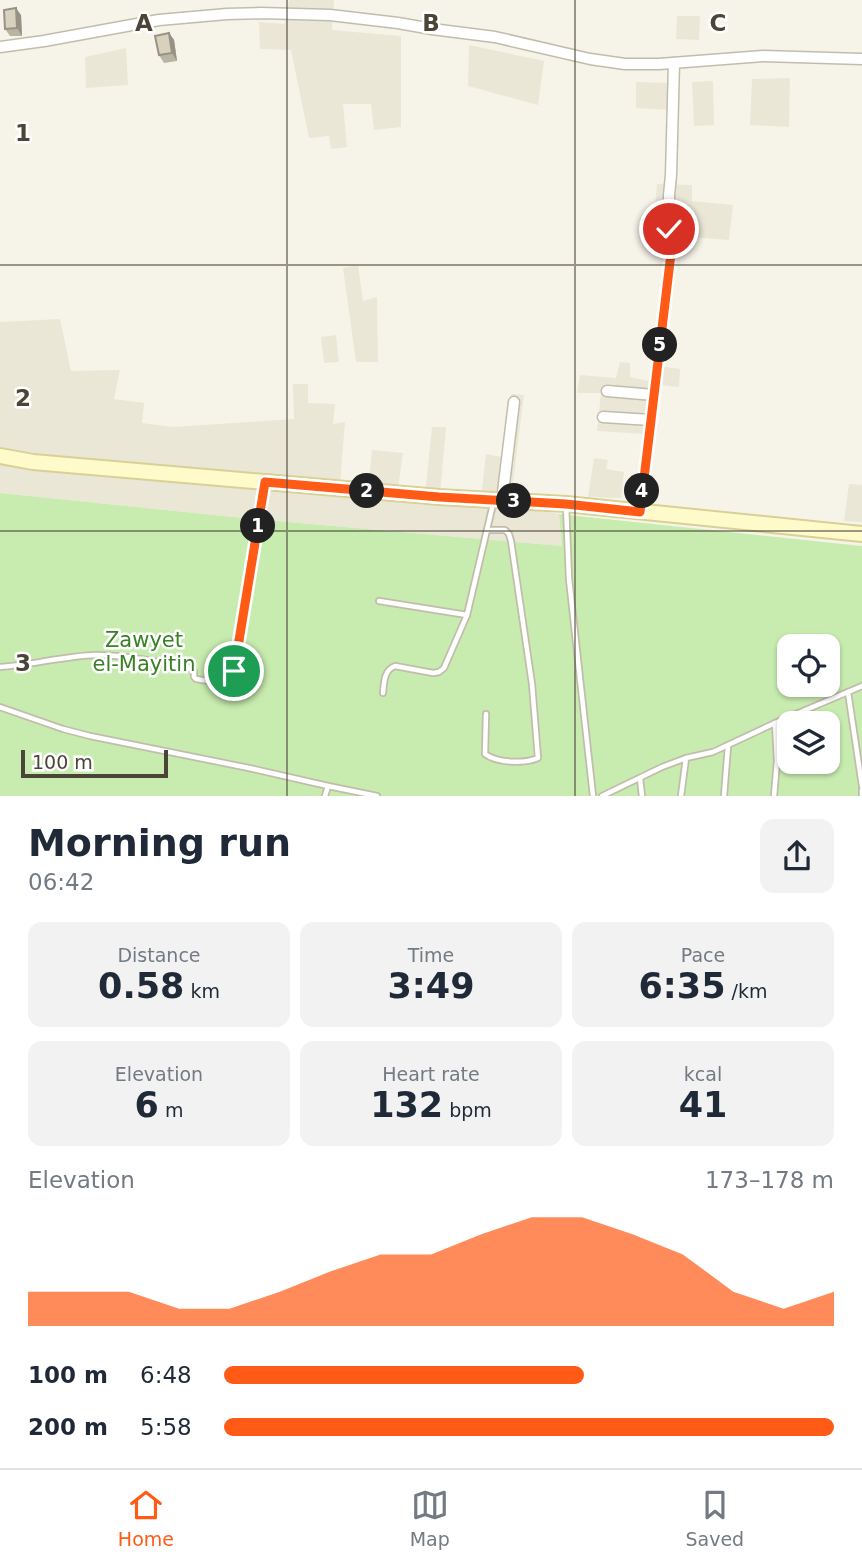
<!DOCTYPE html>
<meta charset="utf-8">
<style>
:root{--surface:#fff;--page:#f2f2f3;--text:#1f2937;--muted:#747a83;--line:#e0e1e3;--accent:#ff5b17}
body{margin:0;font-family:"DejaVu Sans",sans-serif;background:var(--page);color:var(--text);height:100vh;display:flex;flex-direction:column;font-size:26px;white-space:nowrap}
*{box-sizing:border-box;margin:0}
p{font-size:23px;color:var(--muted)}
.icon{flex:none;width:38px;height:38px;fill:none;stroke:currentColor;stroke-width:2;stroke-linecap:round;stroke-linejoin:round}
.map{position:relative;height:796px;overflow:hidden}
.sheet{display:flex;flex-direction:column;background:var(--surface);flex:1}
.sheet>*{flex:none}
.buttons{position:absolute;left:777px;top:634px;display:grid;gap:14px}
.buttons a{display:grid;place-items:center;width:63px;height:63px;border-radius:14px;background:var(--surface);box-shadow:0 2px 5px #0004;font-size:35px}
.scale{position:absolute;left:21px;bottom:18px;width:147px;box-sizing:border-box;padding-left:7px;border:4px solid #4a4537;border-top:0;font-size:19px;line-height:24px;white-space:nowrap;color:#4a4537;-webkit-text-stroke:5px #fff;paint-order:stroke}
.pin{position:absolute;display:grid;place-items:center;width:60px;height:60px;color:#fff;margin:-30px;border:4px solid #fff;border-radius:50%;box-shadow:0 2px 7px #0007}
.km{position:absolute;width:35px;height:35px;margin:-18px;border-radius:50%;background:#222;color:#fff;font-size:19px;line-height:35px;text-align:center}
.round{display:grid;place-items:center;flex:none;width:74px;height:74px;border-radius:14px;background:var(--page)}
.headline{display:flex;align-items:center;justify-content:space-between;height:119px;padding:0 28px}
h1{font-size:38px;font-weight:700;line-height:52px}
.figures{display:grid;grid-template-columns:repeat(3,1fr);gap:10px;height:119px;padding:7px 28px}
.figures div{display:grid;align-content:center;border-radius:14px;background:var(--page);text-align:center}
.figures b{font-size:35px;font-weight:700}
.figures small{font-size:19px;font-weight:400}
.figures p{font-size:19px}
.chart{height:196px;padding:14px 28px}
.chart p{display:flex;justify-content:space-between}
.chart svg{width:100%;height:126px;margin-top:7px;fill:var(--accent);opacity:.7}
ul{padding:0 28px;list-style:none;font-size:23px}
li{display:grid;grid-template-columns:112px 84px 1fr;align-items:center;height:52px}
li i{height:18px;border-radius:9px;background:var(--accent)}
.menu{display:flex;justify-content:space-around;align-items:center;height:98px;border-top:2px solid var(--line);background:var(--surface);font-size:19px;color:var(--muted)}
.menu a{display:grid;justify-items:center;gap:4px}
.menu .on{color:var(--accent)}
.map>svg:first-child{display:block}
.residential{fill:#eae7d7}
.green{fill:#c8ecb0;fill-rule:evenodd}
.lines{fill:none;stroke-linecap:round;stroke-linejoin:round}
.lane-casing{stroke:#c2bdab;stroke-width:8}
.street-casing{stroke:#c2bdab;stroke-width:13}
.secondary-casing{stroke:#d9d096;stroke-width:18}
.lane{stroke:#fff;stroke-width:4.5}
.street{stroke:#fff;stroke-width:10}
.secondary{stroke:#fffaca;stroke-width:14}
.wall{fill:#bab4a3}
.shaded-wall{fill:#979285}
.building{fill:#d8d1be;stroke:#979285;stroke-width:2}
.route-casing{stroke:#fff;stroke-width:14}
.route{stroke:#ff5b17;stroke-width:9}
.grid{fill:none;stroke:#4a4537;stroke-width:2;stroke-opacity:0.55}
.labels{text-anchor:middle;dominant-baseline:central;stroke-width:5;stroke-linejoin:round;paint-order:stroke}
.park-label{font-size:21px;fill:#3a8125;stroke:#fff}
.grid-label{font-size:23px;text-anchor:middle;font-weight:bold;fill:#4a4537;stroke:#fff;stroke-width:5;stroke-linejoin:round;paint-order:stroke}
</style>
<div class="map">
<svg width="862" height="796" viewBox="0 0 862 796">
<rect width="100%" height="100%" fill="#f6f4e9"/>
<g class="residential">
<path d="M 289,0 L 334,0 L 332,30 L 401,36 L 401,127 L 374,130 L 371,104 L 343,104 L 347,147 L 331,149 L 329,136 L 309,138 L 291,50 L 260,49 L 259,22 L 285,24 Z"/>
<path d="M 677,16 L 700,16 L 699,40 L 676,39 Z"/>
<path d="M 469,45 L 544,61 L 538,105 L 468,86 Z"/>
<path d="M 126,48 L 128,85 L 86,88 L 85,57 Z"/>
<path d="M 790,78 L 789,127 L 750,125 L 752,79 Z"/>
<path d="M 713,81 L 714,125 L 694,126 L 692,82 Z"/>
<path d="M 636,82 L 668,83 L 668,110 L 636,108 Z"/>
<path d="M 657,184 L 692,185 L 692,201 L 733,205 L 729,240 L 653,234 Z"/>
<path d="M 358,265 L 363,301 L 377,297 L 378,362 L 356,362 L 343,268 Z"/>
<path d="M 60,319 L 71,371 L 120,370 L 114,399 L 144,403 L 142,423 L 173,427 L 294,419 L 293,384 L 308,384 L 308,403 L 335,404 L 333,424 L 345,422 L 339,497 L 367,500 L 372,450 L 403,453 L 396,502 L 424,505 L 432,427 L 446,427 L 439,506 L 480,506 L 486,454 L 502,457 L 511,394 L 524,395 L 510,506 L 559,514 L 562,546 L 253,519 L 0,493 L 0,322 Z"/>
<path d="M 336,335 L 339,362 L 324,363 L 321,337 Z"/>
<path d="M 620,362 L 630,363 L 630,377 L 648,381 L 652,365 L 680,369 L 679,387 L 653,384 L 645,434 L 597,431 L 601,393 L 577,393 L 580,375 L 616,378 Z"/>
<path d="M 594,458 L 608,460 L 606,469 L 624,472 L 621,498 L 588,497 Z"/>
<path d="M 849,484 L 862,485 L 862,522 L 844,521 Z"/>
</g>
<path class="green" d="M 0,493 L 253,519 L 562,546 L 559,514 L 862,546 L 862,796 L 0,796 ZM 789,646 L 828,646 L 828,684 L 789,684 ZM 789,723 L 828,723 L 828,761 L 789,761 Z"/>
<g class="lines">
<defs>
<g id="lane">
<path d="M 566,505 L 569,579 L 593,796"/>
<path d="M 379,601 L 467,615"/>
<path d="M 0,667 C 32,665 64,656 96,655 C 127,655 157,662 187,667 L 194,671 L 194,677 L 196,679 L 228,684 L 230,682 L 234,671 L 264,483"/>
<path d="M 848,692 L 862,786"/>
<path d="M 383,693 C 384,682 384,670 395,666 L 433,673 L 439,672 L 444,668 L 467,615 L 493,504"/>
<path d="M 0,707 L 63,729 L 90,736 L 249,768 L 328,786 L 377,796"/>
<path d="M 486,714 L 485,754 C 497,763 524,764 538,758 L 532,684 L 511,541 L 509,534 L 505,530 L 487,530"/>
<path d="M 640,778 L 642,796"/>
<path d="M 325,796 L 328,786"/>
<path d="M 602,796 L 662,767 L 686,758 L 713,752 L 775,723 L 862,686"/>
<path d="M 681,796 L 686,758"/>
<path d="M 724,796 L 728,746"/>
<path d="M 774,796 L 777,761 L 775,723"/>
<path d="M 862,796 L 862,790"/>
</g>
<g id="street">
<path d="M 0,47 L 44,41 L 159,20 L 227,14 L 261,13 L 330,15 L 398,23 L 432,29 L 495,37 L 590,59 L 625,64 L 659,64 L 763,56 L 862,59"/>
<path d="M 607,391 L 654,395"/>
<path d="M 603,417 L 651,420"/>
<path d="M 502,500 L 514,402"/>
<path d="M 640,512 L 672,245 L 669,229 L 669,195 L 671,175 L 674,63"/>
</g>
<path id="secondary" d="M 0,456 L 33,462 L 439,497 L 566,504 L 862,534"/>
</defs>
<use href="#lane" class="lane-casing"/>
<use href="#street" class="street-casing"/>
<use href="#secondary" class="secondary-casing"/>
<use href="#lane" class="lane"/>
<use href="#street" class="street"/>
<use href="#secondary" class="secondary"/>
</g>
<g class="wall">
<path d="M 21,15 L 22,36 L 10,36 L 5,29 Z"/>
<path d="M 169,33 L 174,40 L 177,61 L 164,63 L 159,55 Z"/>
</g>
<g class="shaded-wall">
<path d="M 16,8 L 21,15 L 22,36 L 17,28 Z"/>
<path d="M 169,33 L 174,40 L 177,61 L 172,53 Z"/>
</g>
<g class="building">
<path d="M 16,8 L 17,28 L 5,29 L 4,10 Z"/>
<path d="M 169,33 L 172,53 L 159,55 L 155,36 Z"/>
</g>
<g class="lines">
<defs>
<path id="route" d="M 234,671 L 265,482 L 439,497 L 566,504 L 640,512 L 672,245 L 669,229"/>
</defs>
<use href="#route" class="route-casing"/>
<use href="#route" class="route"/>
</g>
<path class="grid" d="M 287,0 L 287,796M 575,0 L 575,796M 0,265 L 862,265M 0,531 L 862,531"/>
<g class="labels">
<g class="park-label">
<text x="144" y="640">Zawyet<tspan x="144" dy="24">el-Mayitin</tspan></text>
</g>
</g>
<g class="grid-label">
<text x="144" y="31">A</text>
<text x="431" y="31">B</text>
<text x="718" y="31">C</text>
<text x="23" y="141">1</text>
<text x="23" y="406">2</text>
<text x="23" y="671">3</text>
</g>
</svg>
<div class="buttons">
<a><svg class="icon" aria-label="locate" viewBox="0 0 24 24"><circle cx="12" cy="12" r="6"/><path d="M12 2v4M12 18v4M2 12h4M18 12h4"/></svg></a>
<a><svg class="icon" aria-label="layers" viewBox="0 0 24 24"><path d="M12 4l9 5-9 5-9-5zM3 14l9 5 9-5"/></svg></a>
</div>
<div class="scale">100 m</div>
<div class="pin" style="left:234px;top:671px;background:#1e9e55"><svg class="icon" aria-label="arrive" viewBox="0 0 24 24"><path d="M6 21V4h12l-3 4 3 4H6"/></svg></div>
<div class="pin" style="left:669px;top:229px;background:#d93025"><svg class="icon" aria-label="check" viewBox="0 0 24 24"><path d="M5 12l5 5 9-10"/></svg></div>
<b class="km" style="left:258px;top:526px">1</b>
<b class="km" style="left:367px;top:491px">2</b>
<b class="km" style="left:514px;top:501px">3</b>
<b class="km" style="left:642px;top:491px">4</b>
<b class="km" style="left:660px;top:345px">5</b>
</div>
<section class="sheet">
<div class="headline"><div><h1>Morning run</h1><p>06:42</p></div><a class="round"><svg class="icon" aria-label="share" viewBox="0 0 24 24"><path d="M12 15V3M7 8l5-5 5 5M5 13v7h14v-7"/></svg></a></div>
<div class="figures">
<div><p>Distance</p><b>0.58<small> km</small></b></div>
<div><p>Time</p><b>3:49</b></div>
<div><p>Pace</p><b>6:35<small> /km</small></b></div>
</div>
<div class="figures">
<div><p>Elevation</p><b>6<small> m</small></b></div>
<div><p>Heart rate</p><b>132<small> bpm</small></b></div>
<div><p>kcal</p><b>41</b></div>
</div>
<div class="chart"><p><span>Elevation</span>173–178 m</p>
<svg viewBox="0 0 160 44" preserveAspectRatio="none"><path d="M0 44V32L10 32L20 32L30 38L40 38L50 32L60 25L70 19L80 19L90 12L100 6L110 6L120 12L130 19L140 32L150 38L160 32V44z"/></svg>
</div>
<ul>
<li><b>100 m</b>6:48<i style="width:59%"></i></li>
<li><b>200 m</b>5:58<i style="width:100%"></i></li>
</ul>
</section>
<nav class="menu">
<a class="on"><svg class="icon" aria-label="home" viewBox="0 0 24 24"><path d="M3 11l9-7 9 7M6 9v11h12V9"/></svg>Home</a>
<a><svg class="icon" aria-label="map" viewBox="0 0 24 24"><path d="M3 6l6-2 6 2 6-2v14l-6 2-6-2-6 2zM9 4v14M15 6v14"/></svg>Map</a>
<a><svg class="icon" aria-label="saved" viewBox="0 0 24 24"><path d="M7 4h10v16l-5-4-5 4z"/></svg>Saved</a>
</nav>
